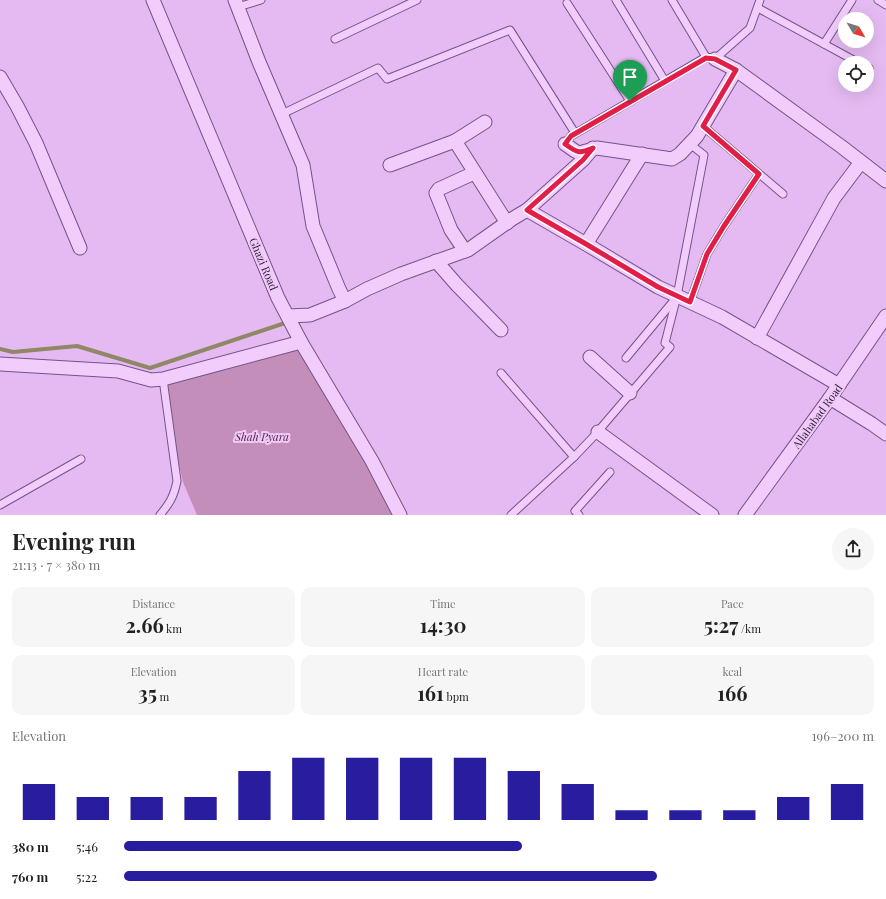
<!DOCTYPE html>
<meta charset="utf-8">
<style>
:root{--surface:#fff;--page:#f6f6f6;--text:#222;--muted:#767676;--accent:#271d9e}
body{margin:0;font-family:"Playfair Display",serif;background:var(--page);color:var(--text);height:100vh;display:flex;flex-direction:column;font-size:15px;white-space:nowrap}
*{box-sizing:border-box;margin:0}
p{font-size:13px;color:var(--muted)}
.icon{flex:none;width:22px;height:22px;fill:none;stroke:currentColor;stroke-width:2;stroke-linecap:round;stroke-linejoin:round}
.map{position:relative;height:515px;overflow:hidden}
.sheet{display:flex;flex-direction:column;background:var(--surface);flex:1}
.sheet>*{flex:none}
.needle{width:26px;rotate:128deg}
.buttons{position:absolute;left:838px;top:12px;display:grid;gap:8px}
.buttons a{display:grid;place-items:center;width:36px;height:36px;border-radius:50%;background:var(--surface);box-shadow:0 4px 16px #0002;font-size:20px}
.pin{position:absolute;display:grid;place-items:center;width:34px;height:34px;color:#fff;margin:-41px -17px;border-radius:50% 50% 50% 0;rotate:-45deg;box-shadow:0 0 4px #0007}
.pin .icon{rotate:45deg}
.round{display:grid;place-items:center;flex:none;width:42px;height:42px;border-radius:21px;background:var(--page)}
.summary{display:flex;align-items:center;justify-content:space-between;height:68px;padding:0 12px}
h1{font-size:22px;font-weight:700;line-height:30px}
.metrics{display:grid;grid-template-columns:repeat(3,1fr);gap:6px;height:68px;padding:4px 12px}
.metrics div{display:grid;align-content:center;border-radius:10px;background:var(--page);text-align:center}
.metrics b{font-size:20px;font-weight:700}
.metrics small{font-size:11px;font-weight:400}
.metrics p{font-size:11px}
.chart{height:112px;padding:8px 12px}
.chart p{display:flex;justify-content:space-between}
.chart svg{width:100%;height:72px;margin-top:4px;stroke:var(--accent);stroke-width:6}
ul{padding:0 12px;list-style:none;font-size:13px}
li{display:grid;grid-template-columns:64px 48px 1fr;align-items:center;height:30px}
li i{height:10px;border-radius:5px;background:var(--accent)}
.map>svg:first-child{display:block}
.cemetery{fill:#c38eb9}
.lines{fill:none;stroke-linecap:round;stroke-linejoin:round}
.stream{stroke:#8f8866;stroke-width:4}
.service-casing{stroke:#745389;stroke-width:9}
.minor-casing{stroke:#745389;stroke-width:15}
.service{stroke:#f2cdfc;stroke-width:7}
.minor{stroke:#f2cdfc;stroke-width:13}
.route-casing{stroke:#fff;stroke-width:8}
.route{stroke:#e11d48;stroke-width:5}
.labels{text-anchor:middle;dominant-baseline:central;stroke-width:4;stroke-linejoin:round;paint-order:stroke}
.street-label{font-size:11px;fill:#2a1937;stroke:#efcaf8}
.park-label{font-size:11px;font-style:italic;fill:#551e43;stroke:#efcaf8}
</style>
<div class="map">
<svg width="886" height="515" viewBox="0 0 886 515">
<rect width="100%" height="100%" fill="#e5baf2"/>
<path class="cemetery" d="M 301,342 L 399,515 L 197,515 L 183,482 L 161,385 Z"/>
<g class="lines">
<path class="stream" d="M 0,349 L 13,352 L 77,346 L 150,368 L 288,322"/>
<defs>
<g id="service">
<path d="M 616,0 L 665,81"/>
<path d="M 672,0 L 706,57"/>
<path d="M 878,0 L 886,5"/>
<path d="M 567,3 L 630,101"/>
<path d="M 238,7 L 261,0"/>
<path d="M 758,8 L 859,63"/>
<path d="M 335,39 L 417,0"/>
<path d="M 824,44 L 852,0"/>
<path d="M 867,67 L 869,68"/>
<path d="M 282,114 L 378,68 L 387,79 L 510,30 L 575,133"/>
<path d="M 703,126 L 783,194"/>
<path d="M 565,144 L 571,136 L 706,57 L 715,59 L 750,28 L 760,0"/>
<path d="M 690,302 L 707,254 L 724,226 L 759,174"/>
<path d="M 626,358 L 676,298"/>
<path d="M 501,373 L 574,457"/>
<path d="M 0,505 L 81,459"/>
<path d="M 160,515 C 170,503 174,496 177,481 L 163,379"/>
<path d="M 511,515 L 574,457 L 594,436 L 670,347 L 665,343 L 677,296 L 704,155 L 690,144"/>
<path d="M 579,515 L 575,511 L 610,472"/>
</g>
<g id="minor">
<path d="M 153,0 L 278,298 L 301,342 L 372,461 L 400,515"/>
<path d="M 235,0 L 259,62 L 303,165 L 313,226 L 339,289 L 345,301"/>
<path d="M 715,59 L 736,70 L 842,147 L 886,181"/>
<path d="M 0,77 L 17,106 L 36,143 L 80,248"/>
<path d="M 455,141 L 507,223"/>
<path d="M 565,144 L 575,151 L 579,153 L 597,148 L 672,159 L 680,154 L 697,136 L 736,70"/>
<path d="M 390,165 L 455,141 L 485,122"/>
<path d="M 527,210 L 586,244 L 658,287 L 722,317 L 839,385"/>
<path d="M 586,244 L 642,154"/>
<path d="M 465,251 L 451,230 L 436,193 L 439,189 L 474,173"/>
<path d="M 436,261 L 457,285 L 501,330"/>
<path d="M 288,316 L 310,315 L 345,301 L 367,289 L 401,274 L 468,250 L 512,219 L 527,210 L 583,160 L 593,148"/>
<path d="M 757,338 L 834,198 L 861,162"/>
<path d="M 590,357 L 630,393"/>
<path d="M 0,364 L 118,371 L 151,380 L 163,379 L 301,342"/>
<path d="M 830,398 L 872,424 L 886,434"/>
<path d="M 598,432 L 712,515"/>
<path d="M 745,515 L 830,398 L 886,316"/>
</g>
</defs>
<use href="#service" class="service-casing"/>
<use href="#minor" class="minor-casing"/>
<use href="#service" class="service"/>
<use href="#minor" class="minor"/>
</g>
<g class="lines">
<defs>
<path id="route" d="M 706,58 L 715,59 L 736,70 L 703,126 L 759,174 L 724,226 L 707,254 L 690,302 L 658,287 L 586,244 L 527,210 L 583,160 L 593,148 C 578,154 578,153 565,144 L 571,136 Z"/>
</defs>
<use href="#route" class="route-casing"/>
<use href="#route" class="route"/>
</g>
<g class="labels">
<g class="street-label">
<text transform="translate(264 264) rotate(67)">Ghazi Road</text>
<text transform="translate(817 416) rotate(-54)">Allahabad Road</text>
</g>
<g class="park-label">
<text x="262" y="436">Shah Pyara</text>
</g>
</g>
</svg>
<div class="buttons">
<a><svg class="needle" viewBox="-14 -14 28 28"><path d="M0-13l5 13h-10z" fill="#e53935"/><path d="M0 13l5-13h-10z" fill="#767676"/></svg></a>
<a><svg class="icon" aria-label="locate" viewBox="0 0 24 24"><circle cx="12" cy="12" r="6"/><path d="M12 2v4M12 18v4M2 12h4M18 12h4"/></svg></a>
</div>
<div class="pin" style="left:630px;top:101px;background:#1e9e55"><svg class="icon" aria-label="arrive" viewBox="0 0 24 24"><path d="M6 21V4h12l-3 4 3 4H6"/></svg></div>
</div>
<section class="sheet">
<div class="summary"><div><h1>Evening run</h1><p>21:13 · 7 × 380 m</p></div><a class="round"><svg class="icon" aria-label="share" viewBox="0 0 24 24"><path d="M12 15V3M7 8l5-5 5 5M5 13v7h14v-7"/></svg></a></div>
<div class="metrics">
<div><p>Distance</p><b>2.66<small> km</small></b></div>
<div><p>Time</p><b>14:30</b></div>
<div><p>Pace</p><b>5:27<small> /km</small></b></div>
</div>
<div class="metrics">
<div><p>Elevation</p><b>35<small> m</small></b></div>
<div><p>Heart rate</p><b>161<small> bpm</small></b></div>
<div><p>kcal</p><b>166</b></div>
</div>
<div class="chart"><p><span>Elevation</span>196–200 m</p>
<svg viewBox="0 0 160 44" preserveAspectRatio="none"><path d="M5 44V22M15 44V30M25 44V30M35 44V30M45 44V14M55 44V6M65 44V6M75 44V6M85 44V6M95 44V14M105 44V22M115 44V38M125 44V38M135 44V38M145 44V30M155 44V22"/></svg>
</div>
<ul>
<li><b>380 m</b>5:46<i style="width:53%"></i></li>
<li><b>760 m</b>5:22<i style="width:71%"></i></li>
</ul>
</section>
